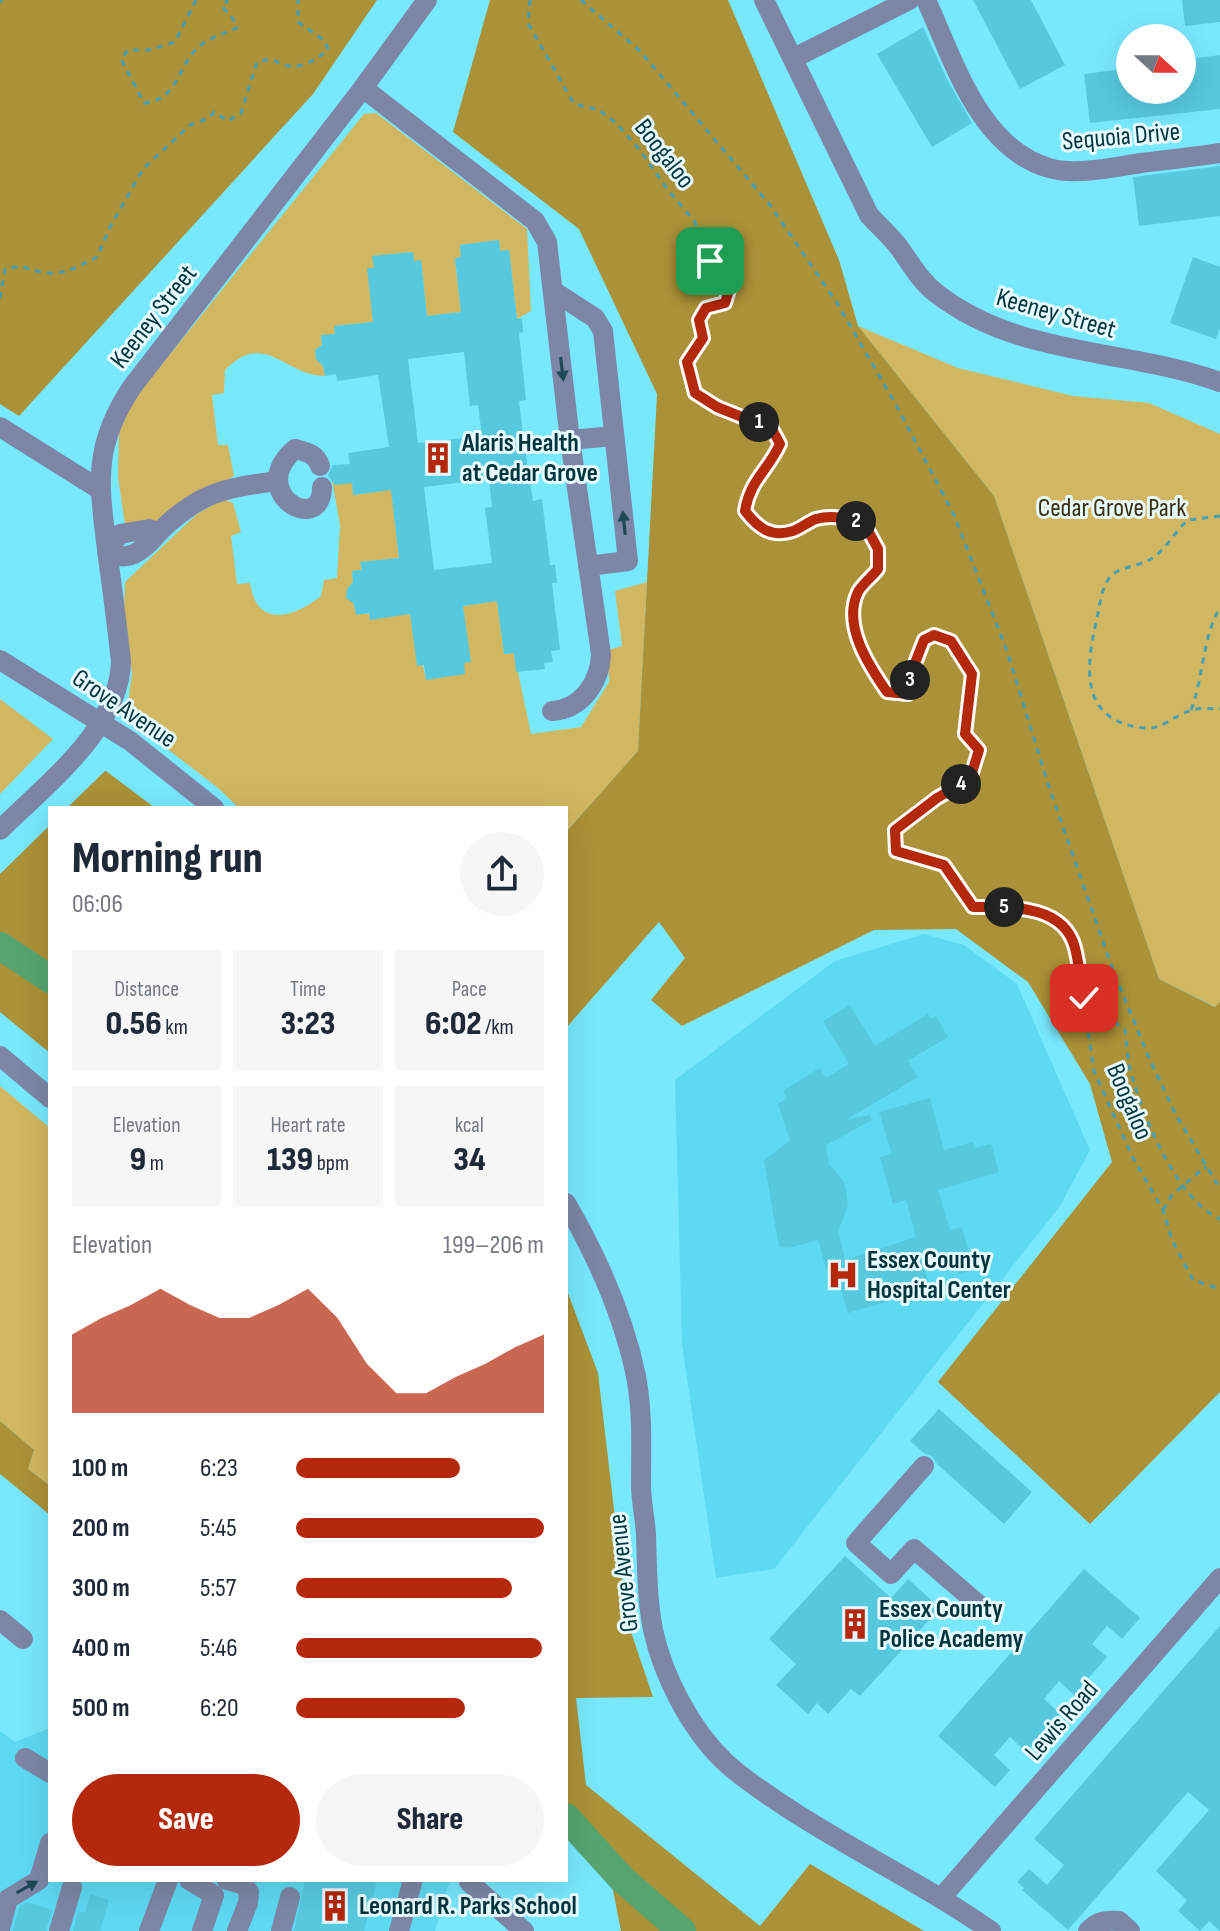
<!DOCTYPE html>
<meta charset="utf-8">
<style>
:root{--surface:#fff;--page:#f6f6f7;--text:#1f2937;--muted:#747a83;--accent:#b4280b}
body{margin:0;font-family:"Sofia Sans Condensed",sans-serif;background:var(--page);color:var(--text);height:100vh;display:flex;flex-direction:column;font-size:30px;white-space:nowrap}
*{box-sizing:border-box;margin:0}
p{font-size:26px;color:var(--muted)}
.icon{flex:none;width:44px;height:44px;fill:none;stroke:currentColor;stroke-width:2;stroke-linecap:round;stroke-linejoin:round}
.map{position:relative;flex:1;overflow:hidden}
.details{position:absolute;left:48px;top:806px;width:520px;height:1076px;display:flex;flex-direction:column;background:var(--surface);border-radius:0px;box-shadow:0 8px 32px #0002}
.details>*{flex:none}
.needle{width:52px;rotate:111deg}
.controls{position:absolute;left:1116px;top:24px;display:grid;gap:16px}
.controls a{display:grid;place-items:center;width:80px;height:80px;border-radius:50%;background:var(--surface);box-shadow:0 8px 32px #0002;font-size:40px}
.pin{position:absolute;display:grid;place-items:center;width:68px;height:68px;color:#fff;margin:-34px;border-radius:16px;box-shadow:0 4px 12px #0006}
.km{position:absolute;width:40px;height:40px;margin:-20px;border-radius:50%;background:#222;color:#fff;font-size:22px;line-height:40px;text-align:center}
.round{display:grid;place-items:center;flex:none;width:84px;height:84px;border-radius:42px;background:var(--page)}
.headline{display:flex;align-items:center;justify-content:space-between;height:136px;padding:0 24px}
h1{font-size:44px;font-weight:800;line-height:60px}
.figures{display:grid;grid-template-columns:repeat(3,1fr);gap:12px;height:136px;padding:8px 24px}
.figures div{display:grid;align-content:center;border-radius:0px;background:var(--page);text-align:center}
.figures b{font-size:34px;font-weight:800}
.figures small{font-size:22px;font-weight:400}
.figures p{font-size:22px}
.chart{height:224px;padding:16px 24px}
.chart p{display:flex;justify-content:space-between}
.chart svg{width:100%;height:144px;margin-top:8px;fill:var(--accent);opacity:.7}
.action{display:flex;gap:16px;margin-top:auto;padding:16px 24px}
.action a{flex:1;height:92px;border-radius:48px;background:var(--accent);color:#fff;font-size:32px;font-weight:800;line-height:92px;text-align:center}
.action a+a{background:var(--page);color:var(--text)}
ul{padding:0 24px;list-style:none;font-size:26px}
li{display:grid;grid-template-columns:128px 96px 1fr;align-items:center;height:60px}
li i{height:20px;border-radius:10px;background:var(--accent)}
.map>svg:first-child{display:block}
.built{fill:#5dd9f2}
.green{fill:#d1b761}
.forest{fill:#ab9137}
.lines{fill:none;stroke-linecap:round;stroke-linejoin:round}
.river{stroke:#56a570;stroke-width:28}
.building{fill:#57c9df;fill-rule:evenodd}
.path{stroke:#48a0b1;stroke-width:3;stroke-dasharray:6 6;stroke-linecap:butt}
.minor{stroke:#7d86a7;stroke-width:20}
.oneway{fill:#1f4958}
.route-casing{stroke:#fff;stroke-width:16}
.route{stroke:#b4280b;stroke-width:10}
.labels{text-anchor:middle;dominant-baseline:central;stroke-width:6;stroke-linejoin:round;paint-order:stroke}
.street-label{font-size:26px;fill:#00353e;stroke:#e7fafe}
.poi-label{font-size:26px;font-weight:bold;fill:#00353e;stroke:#e7fafe;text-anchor:start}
.park-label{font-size:26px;fill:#3b3009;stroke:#e7fafe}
</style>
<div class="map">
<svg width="1220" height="1931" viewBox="0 0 1220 1931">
<rect width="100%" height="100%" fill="#78e8fe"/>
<g class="built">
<path d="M 924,934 L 964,945 L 1017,984 L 1090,1150 L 1060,1206 L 774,1569 L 716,1578 L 682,1344 L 675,1080 L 835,961 Z"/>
<path d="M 50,1728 L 50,1880 L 450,1880 L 435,1931 L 0,1931 L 0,1731 L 15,1742 Z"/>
</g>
<g class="green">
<path d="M 376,113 L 527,229 L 531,311 L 517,319 L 509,250 L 500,251 L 499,240 L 460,245 L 461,257 L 455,259 L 461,312 L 427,316 L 421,261 L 414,261 L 412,252 L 373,256 L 374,268 L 368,268 L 373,322 L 334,326 L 335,334 L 321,336 L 322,345 L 315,350 L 316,359 L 323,366 L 325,376 C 285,376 265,329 225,370 L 224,393 L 212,395 L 218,445 L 228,445 L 234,476 L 158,521 L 125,525 L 118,477 L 119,433 L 133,400 L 364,114 Z"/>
<path d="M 858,326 L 958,368 L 1073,396 L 1149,403 L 1220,434 L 1220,1002 L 1216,1007 L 1159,979 L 994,496 Z"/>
<path d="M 351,478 L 354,495 L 381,491 L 391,486 L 399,558 L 361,562 L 362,570 L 352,571 L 353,582 L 347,589 L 347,598 L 354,604 L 356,614 L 410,614 L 426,679 L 464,663 L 463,606 L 497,601 L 504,654 L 514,653 L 531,734 L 581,727 L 609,682 L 608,650 L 622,646 L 615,591 L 647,582 L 638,751 L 566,832 L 566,808 L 239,808 L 218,788 L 126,717 L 132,674 L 124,612 L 125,582 L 197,514 L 223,499 L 233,503 L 241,532 L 231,536 L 237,584 L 250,583 C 251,589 253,597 256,602 C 271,628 305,609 321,596 L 324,580 L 337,578 L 340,525 L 332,480 Z"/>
<path d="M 0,699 L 53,739 L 0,794 Z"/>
<path d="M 0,1086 L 50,1128 L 50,1486 L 28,1469 L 34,1450 L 0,1421 Z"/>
</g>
<g class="forest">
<path d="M 0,0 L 377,0 L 313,94 L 19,416 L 0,404 Z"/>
<path d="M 490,0 L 728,0 L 839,260 L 858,326 L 994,496 L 1159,979 L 1215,1007 L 1220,1002 L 1220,1392 L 1090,1524 L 938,1382 L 1112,1162 L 1090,1084 L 1028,982 L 956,929 L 874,930 L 682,1026 L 651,1000 L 685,958 L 659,922 L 566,1028 L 566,832 L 638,751 L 657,394 L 579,229 L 453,132 Z"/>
<path d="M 105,771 L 106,771 L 155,808 L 67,808 Z"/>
<path d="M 50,825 L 50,1053 L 0,1012 L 0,874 Z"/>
<path d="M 566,1288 L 598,1373 L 627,1620 L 653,1697 L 576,1698 L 586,1785 L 760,1926 L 810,1864 L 924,1931 L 621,1931 L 609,1870 L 566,1834 Z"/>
<path d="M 0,1421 L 34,1450 L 28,1469 L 50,1486 L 50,1515 L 0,1474 Z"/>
</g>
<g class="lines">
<g class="river">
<path d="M 0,946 L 50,979"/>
<path d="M 566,1817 L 622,1879 L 682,1931"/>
</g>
</g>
<g class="building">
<path d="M 973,0 L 1031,0 L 1065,65 L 1020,89 Z"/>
<path d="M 1182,0 L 1220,0 L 1220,22 L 1185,26 Z"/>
<path d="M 923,27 L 947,79 L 972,123 L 932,147 L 877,54 Z"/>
<path d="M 1220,55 L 1220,109 L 1090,123 L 1084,74 L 1130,68 L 1130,90 L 1182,90 L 1182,60 Z"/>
<path d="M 1220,166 L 1220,216 L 1139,226 L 1133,177 Z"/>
<path d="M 499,240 L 500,251 L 509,250 L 517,319 L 522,318 L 523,332 L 519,333 L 526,400 L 519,401 L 524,443 L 533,501 L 542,499 L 550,565 L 555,565 L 557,583 L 552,583 L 560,650 L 551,651 L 553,662 L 544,663 L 545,669 L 516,672 L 514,653 L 504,654 L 497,601 L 463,606 L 471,662 L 464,663 L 465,674 L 426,680 L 424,665 L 417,666 L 410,614 L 370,620 L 369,613 L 356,615 L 354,604 L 346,598 L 347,589 L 353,582 L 352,571 L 362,570 L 360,562 L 399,558 L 391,490 L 353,495 L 352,483 L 335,485 L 328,476 L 333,465 L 350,464 L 348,453 L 389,447 L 378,375 L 337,381 L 336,374 L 325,376 L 323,366 L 316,359 L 315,350 L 322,345 L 321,335 L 335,334 L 334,326 L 373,322 L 367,268 L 374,268 L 372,256 L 413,252 L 414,261 L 421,260 L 427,316 L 461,312 L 455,258 L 461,257 L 460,245 ZM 464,352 L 470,406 L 478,405 L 482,436 L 418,443 L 408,359 ZM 489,479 L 492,507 L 485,508 L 492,563 L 434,570 L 424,487 Z"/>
<path d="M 1193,257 L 1220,267 L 1220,329 L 1216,339 L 1170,323 Z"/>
<path d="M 850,1005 L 875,1046 L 928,1014 L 931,1019 L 936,1016 L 948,1037 L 908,1061 L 918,1077 L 846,1120 L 870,1115 L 872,1120 L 826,1145 L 829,1164 L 844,1182 L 846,1189 L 848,1206 L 838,1231 L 845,1260 L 916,1237 L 906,1200 L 893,1204 L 880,1157 L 892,1154 L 879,1112 L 930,1098 L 944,1150 L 973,1142 L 974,1148 L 991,1144 L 999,1172 L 938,1190 L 950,1230 L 962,1227 L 974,1270 L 959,1274 L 953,1253 L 922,1262 L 930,1289 L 848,1313 L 836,1272 L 828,1274 L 818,1240 L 789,1248 L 779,1247 L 764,1160 L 790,1141 L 778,1104 L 787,1098 L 783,1091 L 820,1068 L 826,1078 L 849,1064 L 823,1021 Z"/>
<path d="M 939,1409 L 1032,1492 L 1004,1524 L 937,1464 L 933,1457 L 924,1453 L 910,1441 Z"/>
<path d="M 845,1556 L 891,1598 L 908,1579 L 940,1608 L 860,1696 L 851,1689 L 828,1714 L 817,1703 L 808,1714 L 776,1685 L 796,1664 L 769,1639 Z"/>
<path d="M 1084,1569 L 1140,1618 L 1122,1639 L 1107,1626 L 1092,1644 L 1107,1657 L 1074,1695 L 1059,1681 L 1044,1699 L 1060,1714 L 1026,1752 L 1010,1737 L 994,1755 L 1010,1770 L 995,1787 L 938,1736 Z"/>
<path d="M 1220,1626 L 1220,1931 L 1209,1921 L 1200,1931 L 1178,1911 L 1187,1900 L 1156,1871 L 1209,1810 L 1188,1792 L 1068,1930 L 1022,1890 L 1024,1888 L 1017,1882 L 1029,1869 L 1047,1885 L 1064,1865 L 1034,1839 Z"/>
<path d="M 305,1880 L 377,1880 L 364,1931 L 294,1931 Z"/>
<path d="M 90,1894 L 109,1900 L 100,1931 L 73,1931 L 78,1911 L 85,1913 Z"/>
<path d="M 27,1902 L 52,1910 L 46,1931 L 13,1931 L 19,1907 Z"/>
</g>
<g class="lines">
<g class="path">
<path d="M 196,0 L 175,42 L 149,50 L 128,50 L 121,59 L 144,103 C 180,100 177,63 201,45 C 210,38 226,32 237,28 L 233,19 L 222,6 L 228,0"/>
<path d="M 530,0 L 528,23 L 574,104 L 599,110 L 616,123 L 639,149 L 668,190 L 695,222 L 710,261 L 729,290 L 725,303 L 706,308 L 699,320 L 703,338 L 687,362 L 695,393 L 717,407 L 772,429 L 780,444 C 767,472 750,480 745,511 C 758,528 771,538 793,531 C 801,528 808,522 816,520 C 834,514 849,518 865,525 L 878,549 L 878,569 C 873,576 862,585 858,593 C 842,626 869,665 887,692 L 908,694 L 910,676 L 924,640 L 934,635 L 951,641 L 972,674 L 965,734 L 979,750 L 970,779 L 937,798 L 895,830 L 896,851 L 944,865 L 973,907 L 1017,907 L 1055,918 L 1075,944 L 1094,1071 L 1133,1158 L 1163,1210 L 1172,1240 L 1193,1280 L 1220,1289"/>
<path d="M 581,0 L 640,51 L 770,205 L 837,303 L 895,403 L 954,515 L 1007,651 L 1049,787 L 1113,970 L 1149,1058 L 1176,1115 L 1220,1189"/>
<path d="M 0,2 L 2,0"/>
<path d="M 0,298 L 5,269 C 24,264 25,269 42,272 C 62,277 80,265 97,257 L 110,227 L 143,169 L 190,125 L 209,118 L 214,112 L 228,121 L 241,113 L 257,62 C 279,56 273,64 290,66 C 304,68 318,58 328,50 L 325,41 L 298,22 L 298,0"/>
<path d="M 1220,516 L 1188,520 C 1174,532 1165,552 1149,560 C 1137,567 1120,566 1110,577 C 1101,588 1100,605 1097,618 C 1086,666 1078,721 1144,728 C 1161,730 1174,716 1189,711 C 1198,707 1211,709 1220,709"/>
<path d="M 1191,710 C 1204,676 1202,639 1220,607"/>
<path d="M 1086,1000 L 1125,1030 C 1127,1044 1127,1060 1131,1073 C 1143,1117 1177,1200 1220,1219"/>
<path d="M 1163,1210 L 1172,1195 L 1205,1167 L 1206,1169"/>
</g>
<g class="minor">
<path d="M 764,0 L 869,215 C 878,225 889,235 898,246 C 910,262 920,281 936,293 C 1019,358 1127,348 1220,382"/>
<path d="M 926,0 C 954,60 978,147 1049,168 C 1075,176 1114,167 1141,163 C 1167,160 1194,157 1220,153"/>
<path d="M 794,58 L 909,0"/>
<path d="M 363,88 L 535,221 L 547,242 L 570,440 L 601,654 C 600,682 582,709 552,711"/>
<path d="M 553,291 L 595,318 L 603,331 L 628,561 L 588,566"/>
<path d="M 0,427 L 99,489"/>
<path d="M 570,440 L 614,436"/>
<path d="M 320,466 C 317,454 306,452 295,449 C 245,492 322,537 322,487"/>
<path d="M 149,529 L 158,533 C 145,549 127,566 107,550 L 120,534 Z"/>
<path d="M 158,533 C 199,492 224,488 278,481"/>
<path d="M 0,660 L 130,741 L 214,808"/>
<path d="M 0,830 C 45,785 120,729 121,661 C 117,627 113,592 108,558 C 100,488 90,450 132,387 L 363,88 L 427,0"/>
<path d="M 0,1056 L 50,1098"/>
<path d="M 566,1203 C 598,1258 623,1314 636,1376 C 643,1413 641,1449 641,1485 C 641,1501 645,1518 646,1534 C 647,1566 647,1599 653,1630 C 663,1676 691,1730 725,1762 C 744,1780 767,1794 789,1809 C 855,1852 927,1886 991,1931"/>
<path d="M 924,1466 L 856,1543 L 891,1574 L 914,1549 L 978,1604"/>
<path d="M 0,1620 L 23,1639"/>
<path d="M 25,1758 L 50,1773"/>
<path d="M 189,1880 L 214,1895 L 202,1931"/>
<path d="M 227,1880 L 242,1884 L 249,1892 L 248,1903 L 237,1931"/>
<path d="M 469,1882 L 524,1931"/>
<path d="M 941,1898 L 1220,1578"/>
<path d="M 0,1929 L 8,1899 L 39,1880 L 50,1843"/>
<path d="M 59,1931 L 72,1887"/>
<path d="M 149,1931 L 168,1880"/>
<path d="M 281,1931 L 290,1897"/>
<path d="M 399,1931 L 412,1883"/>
<path d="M 1088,1931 C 1098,1921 1105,1920 1119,1921 L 1130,1931"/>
</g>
</g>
<defs><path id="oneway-solid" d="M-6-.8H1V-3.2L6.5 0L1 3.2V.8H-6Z" transform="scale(2)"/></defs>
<g class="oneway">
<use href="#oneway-solid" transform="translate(562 369) rotate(83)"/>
<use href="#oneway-solid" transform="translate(624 523) rotate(-96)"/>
<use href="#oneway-solid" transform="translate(27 1887) rotate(-29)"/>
</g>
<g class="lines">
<defs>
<path id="route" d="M 710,261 L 729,290 L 725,303 L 706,308 L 699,320 L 703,338 L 687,362 L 695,393 L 717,407 L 772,429 L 780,444 C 767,472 750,480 745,511 C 758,528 771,538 793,531 C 801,528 808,522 816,519 C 833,514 849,518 865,525 L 878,549 L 878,569 C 873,576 862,584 858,592 C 842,625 869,666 887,692 L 908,694 L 910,676 L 924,640 L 934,635 L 951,641 L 972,674 L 965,734 L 979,750 L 970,779 L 937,798 L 895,830 L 896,851 L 944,865 L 973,907 C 1009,907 1064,904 1075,948 C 1079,964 1081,982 1084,998"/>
</defs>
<use href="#route" class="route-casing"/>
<use href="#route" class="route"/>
</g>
<defs>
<symbol id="building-bare" viewBox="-9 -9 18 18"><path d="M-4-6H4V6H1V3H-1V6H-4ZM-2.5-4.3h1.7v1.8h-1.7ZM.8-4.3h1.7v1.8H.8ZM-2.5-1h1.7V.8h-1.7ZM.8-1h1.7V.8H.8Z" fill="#b4280b" stroke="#e7fafe" stroke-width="2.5" paint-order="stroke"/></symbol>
<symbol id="hospital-bare" viewBox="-9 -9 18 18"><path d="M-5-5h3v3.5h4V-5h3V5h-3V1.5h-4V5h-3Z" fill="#b4280b" stroke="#e7fafe" stroke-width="2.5" paint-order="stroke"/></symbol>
</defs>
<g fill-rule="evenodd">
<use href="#building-bare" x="416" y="436" width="44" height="44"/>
<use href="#hospital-bare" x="821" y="1253" width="44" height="44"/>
<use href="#building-bare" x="833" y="1602" width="44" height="44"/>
<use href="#building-bare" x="313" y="1884" width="44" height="44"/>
</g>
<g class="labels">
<g class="street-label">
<text transform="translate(1121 137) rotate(-5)">Sequoia Drive</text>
<text transform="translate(664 154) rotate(52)">Boogaloo</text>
<text transform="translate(1056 314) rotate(16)">Keeney Street</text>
<text transform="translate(154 317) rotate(-52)">Keeney Street</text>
<text transform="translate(124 709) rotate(34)">Grove Avenue</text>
<text transform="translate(1129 1102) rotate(67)">Boogaloo</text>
<text transform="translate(624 1573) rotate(-96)">Grove Avenue</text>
<text transform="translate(1062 1721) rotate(-49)">Lewis Road</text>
</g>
<g class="poi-label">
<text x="462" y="443">Alaris Health<tspan x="462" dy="30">at Cedar Grove</tspan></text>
<text x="867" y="1260">Essex County<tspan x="867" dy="30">Hospital Center</tspan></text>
<text x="879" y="1609">Essex County<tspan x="879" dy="30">Police Academy</tspan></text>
<text x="359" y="1906">Leonard R. Parks School</text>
</g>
<g class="park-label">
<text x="1112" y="508">Cedar Grove Park</text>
</g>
</g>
</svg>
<div class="controls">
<a><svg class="needle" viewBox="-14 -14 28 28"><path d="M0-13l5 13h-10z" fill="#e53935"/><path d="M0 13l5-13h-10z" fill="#747a83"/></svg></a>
</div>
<div class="pin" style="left:710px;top:261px;background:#1e9e55"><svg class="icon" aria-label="arrive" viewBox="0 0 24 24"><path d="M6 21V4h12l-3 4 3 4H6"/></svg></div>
<div class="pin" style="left:1084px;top:998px;background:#d93025"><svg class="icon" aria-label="check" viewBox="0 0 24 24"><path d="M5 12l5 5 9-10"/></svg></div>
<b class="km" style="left:759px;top:422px">1</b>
<b class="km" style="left:856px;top:521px">2</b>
<b class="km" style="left:910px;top:680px">3</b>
<b class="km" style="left:961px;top:784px">4</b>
<b class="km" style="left:1004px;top:907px">5</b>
<section class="details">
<div class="headline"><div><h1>Morning run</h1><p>06:06</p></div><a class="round"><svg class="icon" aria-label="share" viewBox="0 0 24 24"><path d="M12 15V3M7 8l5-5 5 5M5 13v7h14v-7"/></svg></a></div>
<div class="figures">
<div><p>Distance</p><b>0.56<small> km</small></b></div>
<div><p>Time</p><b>3:23</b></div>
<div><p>Pace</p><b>6:02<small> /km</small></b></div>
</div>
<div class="figures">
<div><p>Elevation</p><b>9<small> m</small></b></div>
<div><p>Heart rate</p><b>139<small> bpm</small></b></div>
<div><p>kcal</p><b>34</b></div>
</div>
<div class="chart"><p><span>Elevation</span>199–206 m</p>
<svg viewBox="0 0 160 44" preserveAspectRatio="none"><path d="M0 44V20L10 15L20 11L30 6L40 11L50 15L60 15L70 11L80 6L90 15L100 29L110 38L120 38L130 33L140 29L150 24L160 20V44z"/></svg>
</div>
<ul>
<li><b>100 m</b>6:23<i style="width:66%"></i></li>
<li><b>200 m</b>5:45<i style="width:100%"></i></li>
<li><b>300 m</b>5:57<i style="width:87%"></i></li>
<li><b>400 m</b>5:46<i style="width:99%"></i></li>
<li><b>500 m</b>6:20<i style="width:68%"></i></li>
</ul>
<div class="action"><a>Save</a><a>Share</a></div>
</section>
</div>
